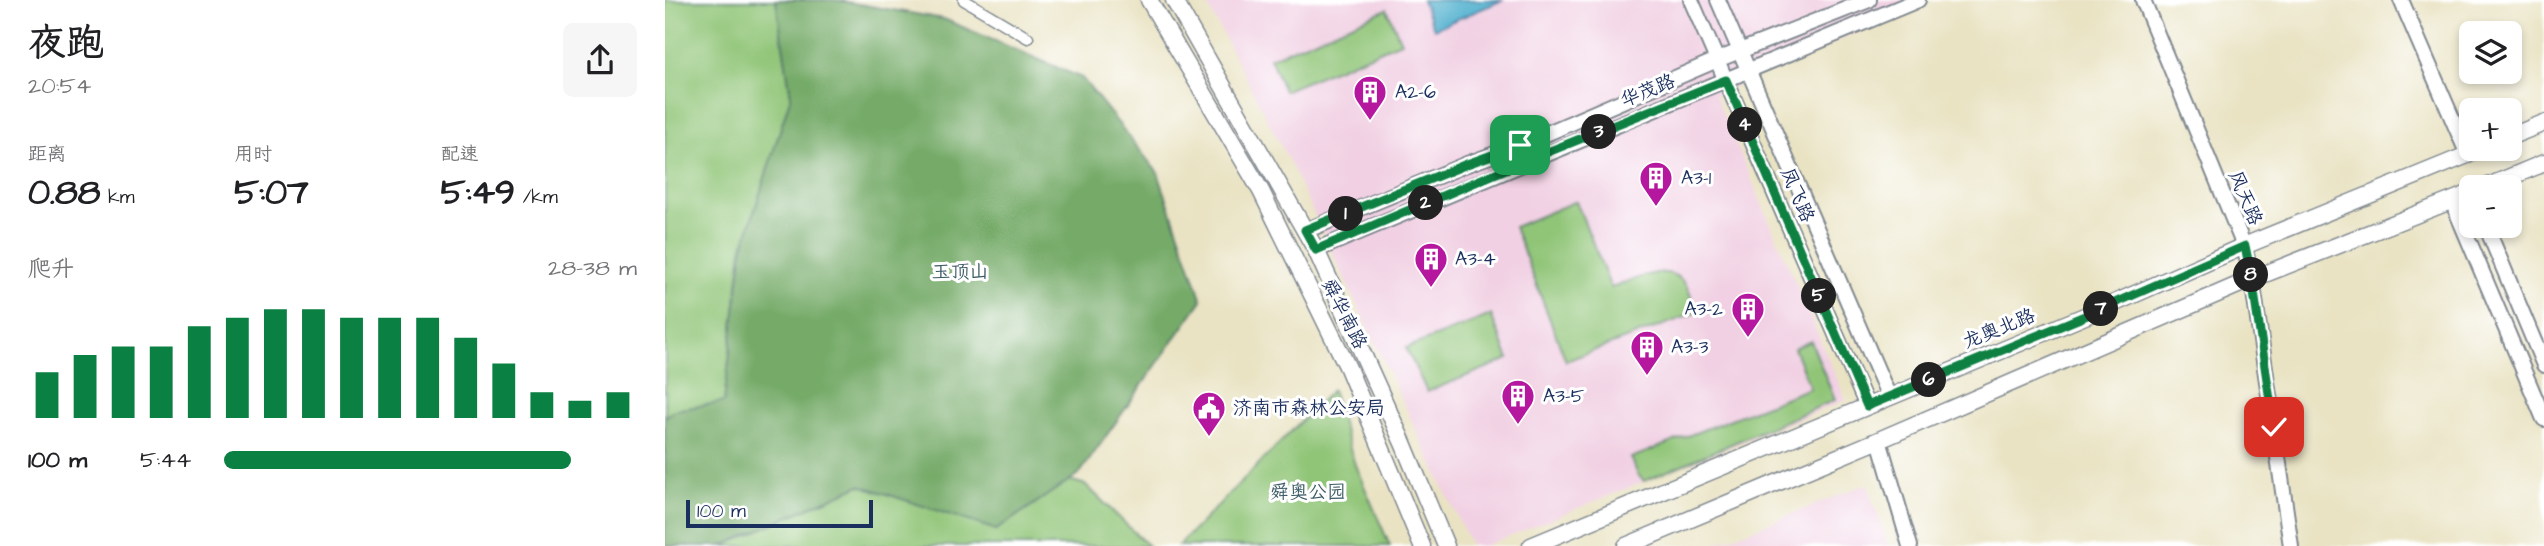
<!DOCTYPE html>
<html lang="zh">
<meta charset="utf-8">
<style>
:root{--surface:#fff;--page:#f6f6f6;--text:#202124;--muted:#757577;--accent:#0b8043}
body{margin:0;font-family:"Architects Daughter","LXGW WenKai TC",sans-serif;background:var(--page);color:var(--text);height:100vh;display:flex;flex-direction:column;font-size:26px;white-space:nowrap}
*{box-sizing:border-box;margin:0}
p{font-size:23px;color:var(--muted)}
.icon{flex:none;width:38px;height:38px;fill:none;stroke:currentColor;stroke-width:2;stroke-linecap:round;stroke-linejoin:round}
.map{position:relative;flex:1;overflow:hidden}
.side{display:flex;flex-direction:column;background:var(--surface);width:665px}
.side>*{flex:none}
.fabs{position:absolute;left:1794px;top:21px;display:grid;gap:14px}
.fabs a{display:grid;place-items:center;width:63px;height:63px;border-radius:10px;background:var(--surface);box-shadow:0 4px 10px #0003;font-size:35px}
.scale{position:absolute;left:21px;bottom:18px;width:187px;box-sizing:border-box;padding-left:7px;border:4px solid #1b2f5e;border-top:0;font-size:19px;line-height:24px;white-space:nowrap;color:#1b2f5e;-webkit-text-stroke:5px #fff;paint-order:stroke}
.pin{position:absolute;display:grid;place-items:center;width:60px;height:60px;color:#fff;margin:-30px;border-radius:14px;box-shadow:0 4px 10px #0006}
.km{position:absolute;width:35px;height:35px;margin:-18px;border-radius:50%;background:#222;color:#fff;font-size:19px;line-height:35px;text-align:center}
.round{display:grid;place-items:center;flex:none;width:74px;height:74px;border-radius:10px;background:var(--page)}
.headline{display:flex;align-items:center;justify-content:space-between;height:119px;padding:0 28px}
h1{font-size:38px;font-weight:800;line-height:52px}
.metrics{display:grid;grid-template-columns:repeat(3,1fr);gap:10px;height:119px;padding:7px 28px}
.metrics div{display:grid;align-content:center}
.metrics b{font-size:35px;font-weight:800}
.metrics small{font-size:19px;font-weight:400}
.metrics p{font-size:19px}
.chart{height:196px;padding:14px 28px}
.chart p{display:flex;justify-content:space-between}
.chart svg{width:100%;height:126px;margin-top:7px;stroke:var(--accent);stroke-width:6}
ul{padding:0 28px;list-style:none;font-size:23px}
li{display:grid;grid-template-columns:112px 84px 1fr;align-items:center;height:52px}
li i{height:18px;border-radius:9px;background:var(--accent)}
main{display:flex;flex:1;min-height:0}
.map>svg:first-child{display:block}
.built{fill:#f1d0e3}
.green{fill:#90c577;stroke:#567a6a;stroke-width:2}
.forest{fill:#74aa68;stroke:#486c63;stroke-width:2}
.water{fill:#4eafcd;stroke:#346f96;stroke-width:2}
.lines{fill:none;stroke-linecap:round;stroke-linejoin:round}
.street-casing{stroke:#828990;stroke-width:13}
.secondary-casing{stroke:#828990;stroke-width:18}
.primary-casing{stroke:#828990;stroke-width:19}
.street{stroke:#fff;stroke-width:10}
.secondary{stroke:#fff;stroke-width:14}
.primary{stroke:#fff;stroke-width:16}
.route-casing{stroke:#fff;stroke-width:14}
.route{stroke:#0b8043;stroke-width:9}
.labels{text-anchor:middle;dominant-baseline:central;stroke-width:6;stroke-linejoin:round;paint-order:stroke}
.street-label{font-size:19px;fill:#1b2f5e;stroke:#fff}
.poi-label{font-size:19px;fill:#1b2f5e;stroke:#fff;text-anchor:start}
.park-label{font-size:19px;fill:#3e5c66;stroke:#fff}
</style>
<main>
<section class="side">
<div class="headline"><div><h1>夜跑</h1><p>20:54</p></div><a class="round"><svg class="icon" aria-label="share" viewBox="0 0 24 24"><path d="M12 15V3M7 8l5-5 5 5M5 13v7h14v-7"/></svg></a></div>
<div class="metrics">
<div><p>距离</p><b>0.88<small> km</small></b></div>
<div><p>用时</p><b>5:07</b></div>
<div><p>配速</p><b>5:49<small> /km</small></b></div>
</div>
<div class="chart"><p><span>爬升</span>28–38 m</p>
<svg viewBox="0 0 160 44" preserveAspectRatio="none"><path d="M5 44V28M15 44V22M25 44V19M35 44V19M45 44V12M55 44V9M65 44V6M75 44V6M85 44V9M95 44V9M105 44V9M115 44V16M125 44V25M135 44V35M145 44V38M155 44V35"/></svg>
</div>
<ul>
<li><b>100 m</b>5:44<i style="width:84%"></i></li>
</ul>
</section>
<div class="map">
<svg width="1879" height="546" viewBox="0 0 1879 546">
<rect width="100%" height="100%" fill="#fff"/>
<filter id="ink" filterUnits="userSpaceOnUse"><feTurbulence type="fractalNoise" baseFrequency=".0143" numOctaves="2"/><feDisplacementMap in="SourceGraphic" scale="14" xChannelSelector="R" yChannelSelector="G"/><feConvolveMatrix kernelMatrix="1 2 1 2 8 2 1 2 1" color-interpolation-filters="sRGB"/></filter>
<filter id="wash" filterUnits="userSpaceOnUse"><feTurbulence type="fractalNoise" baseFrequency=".00686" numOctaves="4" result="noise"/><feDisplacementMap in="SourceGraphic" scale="28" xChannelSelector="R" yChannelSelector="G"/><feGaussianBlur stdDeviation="1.57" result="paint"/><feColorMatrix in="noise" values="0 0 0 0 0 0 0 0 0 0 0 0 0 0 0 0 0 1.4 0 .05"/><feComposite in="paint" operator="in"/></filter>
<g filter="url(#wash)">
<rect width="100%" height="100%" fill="#e9e3c3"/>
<g class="built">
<path d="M 540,0 L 1262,0 L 1050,95 L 1181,400 L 819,546 L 806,546 L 622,157 Z"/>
<path d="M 1202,484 L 1223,546 L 1046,546 Z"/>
</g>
<g class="green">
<path d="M 0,0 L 111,0 L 126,96 L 77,251 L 59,403 L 10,410 L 0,417 Z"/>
<path d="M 722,9 L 736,42 L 619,91 L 605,58 Z"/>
<path d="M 911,201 L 946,288 C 969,281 1005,258 1022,287 C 1026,294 1028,304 1031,313 L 901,361 L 849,227 Z"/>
<path d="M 826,315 L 844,359 L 762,392 L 741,348 Z"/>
<path d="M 1146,341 L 1170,400 L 979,481 L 973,475 L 966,458 L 1145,388 L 1129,348 Z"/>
<path d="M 667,390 L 690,465 L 725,546 L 513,546 Z"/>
<path d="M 404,480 L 421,485 L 483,546 L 57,546 L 195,485 L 331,530 Z"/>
</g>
<path class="forest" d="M 111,0 L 171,0 L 279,19 L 417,78 L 493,173 L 537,300 L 415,473 L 331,530 L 195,485 L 57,546 L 0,546 L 0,417 L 10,410 L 59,402 L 78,247 L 126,96 Z"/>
<path class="water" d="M 757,0 L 838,0 L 769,29 Z"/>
</g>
<g filter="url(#ink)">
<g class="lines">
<defs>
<path id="street" d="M 299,0 L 363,38"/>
<g id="secondary">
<path d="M 1026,0 L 1202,406"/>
<path d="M 1053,0 L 1224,397"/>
<path d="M 1478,0 L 1579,246 L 1587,279 L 1626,546"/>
<path d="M 1736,0 L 1803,155"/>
<path d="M 1787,201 L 1879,419"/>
<path d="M 1821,226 L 1879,365"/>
<path d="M 640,231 L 802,164 L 855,145 L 1052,60 L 1204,0"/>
<path d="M 651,250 L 1253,0"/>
<path d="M 1214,440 L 1245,546"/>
</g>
<g id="primary">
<path d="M 484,0 L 596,191 L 683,368 L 757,546"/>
<path d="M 509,0 L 651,250 L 738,443 L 781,546"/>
<path d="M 1844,137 L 1879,123"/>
<path d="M 1821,187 L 1879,163"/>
<path d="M 866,546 L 1427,313 L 1579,246 L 1817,149"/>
<path d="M 961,546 L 1214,440 L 1587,279 L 1806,193"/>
</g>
</defs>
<use href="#street" class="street-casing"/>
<use href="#secondary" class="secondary-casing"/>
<use href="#primary" class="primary-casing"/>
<use href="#street" class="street"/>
<use href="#secondary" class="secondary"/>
<use href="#primary" class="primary"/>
</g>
</g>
<g class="lines" filter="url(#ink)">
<defs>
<path id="route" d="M 855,145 L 802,164 L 640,230 L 651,250 L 836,171 L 1061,80 L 1202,406 L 1427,313 L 1580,246 L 1587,279 L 1609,427"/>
</defs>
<use href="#route" class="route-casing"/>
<use href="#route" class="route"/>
</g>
<defs>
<symbol id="building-pin" viewBox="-11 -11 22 30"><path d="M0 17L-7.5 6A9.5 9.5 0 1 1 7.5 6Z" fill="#b5179e" stroke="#fff"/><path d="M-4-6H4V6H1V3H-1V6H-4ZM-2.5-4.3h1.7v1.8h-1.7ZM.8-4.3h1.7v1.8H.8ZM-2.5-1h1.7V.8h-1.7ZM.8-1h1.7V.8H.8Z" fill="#fff"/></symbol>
<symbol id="civic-pin" viewBox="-11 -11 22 30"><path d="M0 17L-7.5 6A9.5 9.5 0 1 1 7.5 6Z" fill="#b5179e" stroke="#fff"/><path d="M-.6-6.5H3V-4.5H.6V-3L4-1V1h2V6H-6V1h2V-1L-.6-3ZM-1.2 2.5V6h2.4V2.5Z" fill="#fff"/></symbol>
</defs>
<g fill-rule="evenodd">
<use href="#building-pin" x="686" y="73" width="38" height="52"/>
<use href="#building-pin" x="972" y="159" width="38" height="52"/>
<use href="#building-pin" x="747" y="240" width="38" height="52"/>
<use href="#building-pin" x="1064" y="290" width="38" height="52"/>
<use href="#building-pin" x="963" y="328" width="38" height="52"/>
<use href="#building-pin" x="834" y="377" width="38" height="52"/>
<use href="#civic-pin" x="525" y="389" width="38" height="52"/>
</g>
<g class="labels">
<g class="street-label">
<text transform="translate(983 91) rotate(-22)">华茂路</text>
<text transform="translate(1132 195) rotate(67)">凤飞路</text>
<text transform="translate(1580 198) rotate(67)">风天路</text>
<text transform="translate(679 314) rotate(63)">舜华南路</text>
<text transform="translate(1334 329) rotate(-22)">龙奥北路</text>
</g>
<g class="poi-label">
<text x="730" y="92">A2-6</text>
<text x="1016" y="178">A3-1</text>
<text x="790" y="259">A3-4</text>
<text x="1058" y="309" text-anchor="end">A3-2</text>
<text x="1006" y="347">A3-3</text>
<text x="878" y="396">A3-5</text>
<text x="568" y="408">济南市森林公安局</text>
</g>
<g class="park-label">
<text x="295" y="272">玉顶山</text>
<text x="643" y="492">舜奥公园</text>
</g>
</g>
</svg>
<div class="fabs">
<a><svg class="icon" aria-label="layers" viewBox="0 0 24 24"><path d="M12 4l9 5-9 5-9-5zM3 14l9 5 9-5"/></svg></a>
<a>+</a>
<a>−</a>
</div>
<div class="scale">100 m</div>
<div class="pin" style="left:855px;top:145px;background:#1e9e55"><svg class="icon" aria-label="arrive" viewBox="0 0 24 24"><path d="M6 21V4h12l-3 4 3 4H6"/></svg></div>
<div class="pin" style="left:1609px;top:427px;background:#d93025"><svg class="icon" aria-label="check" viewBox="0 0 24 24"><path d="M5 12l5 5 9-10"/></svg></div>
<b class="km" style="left:681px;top:214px">1</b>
<b class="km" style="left:761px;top:203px">2</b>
<b class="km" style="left:934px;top:132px">3</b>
<b class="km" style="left:1080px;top:125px">4</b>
<b class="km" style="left:1154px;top:296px">5</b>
<b class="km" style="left:1264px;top:380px">6</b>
<b class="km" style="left:1436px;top:309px">7</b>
<b class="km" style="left:1586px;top:275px">8</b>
</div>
</main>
